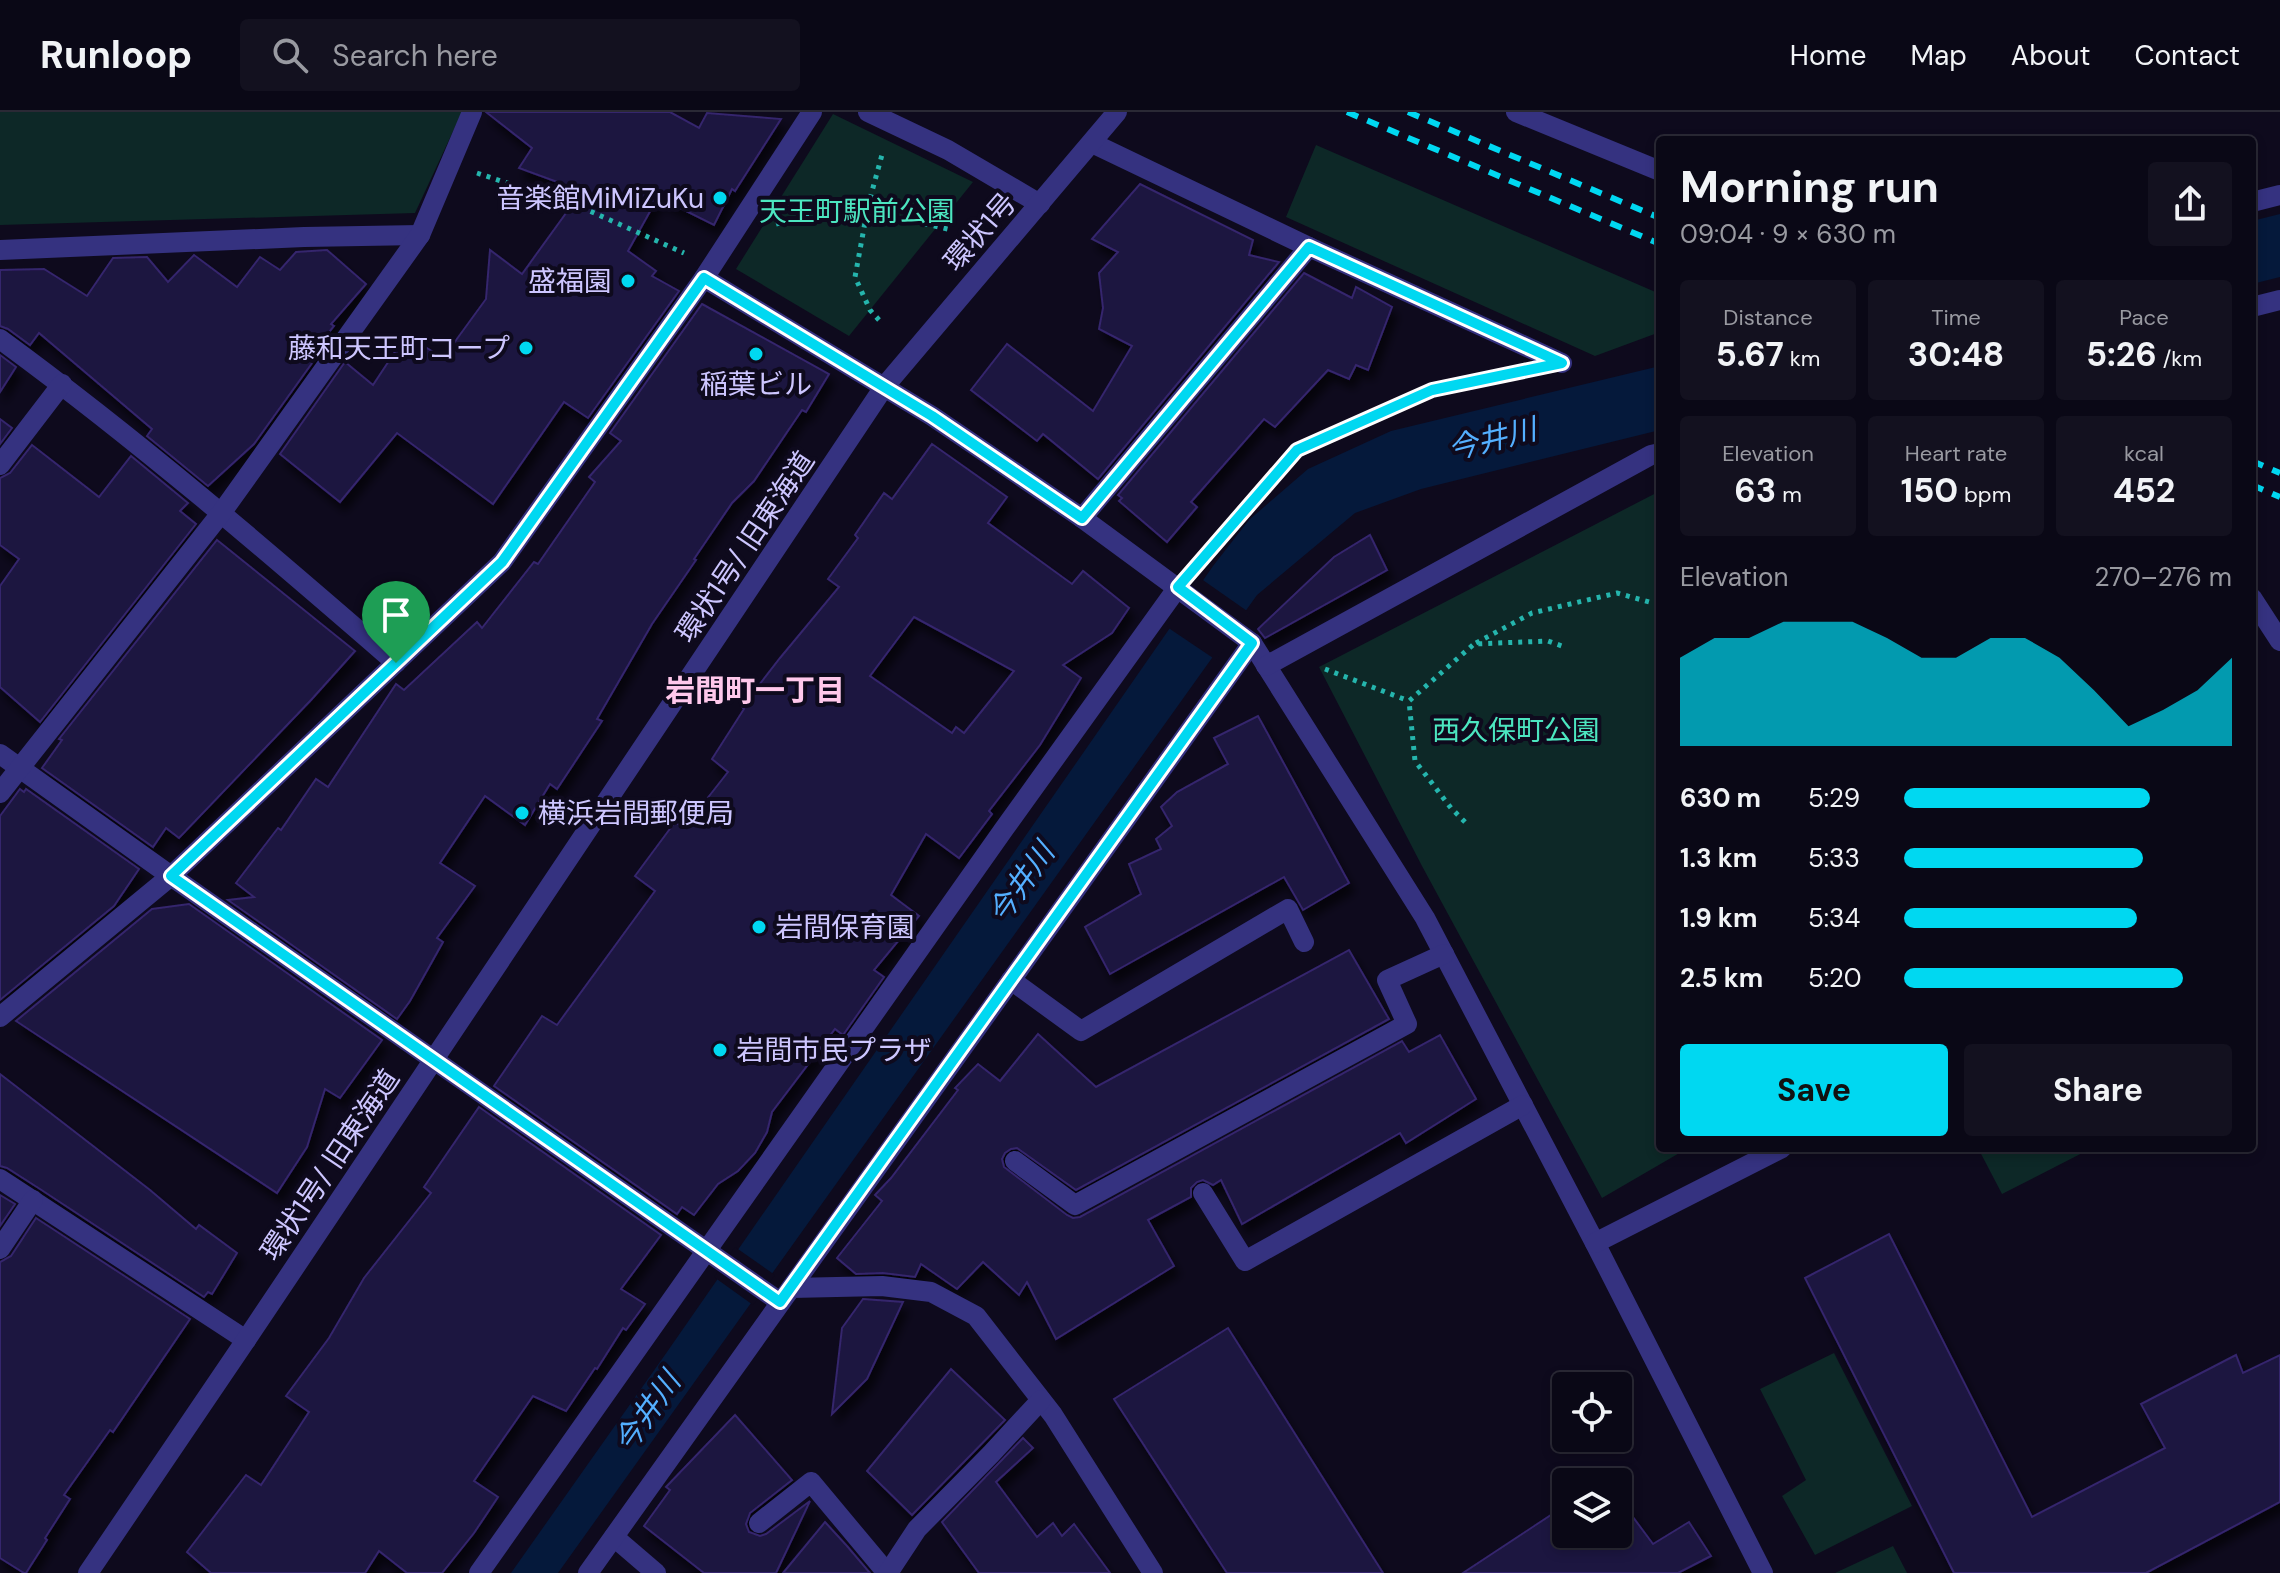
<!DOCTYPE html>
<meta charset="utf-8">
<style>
:root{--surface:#0a0816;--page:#13111f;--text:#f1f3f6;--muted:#999aa1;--line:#2a2935;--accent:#00d8f1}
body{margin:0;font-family:"DM Sans","Noto Sans JP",sans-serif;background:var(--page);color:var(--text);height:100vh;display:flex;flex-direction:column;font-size:30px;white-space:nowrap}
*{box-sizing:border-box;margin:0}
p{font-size:26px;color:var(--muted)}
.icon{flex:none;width:44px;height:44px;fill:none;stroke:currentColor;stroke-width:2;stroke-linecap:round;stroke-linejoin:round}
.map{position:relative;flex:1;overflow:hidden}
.details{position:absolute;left:1656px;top:24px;width:600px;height:1016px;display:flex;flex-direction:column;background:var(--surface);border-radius:8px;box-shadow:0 4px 12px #0003,0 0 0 2px var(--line)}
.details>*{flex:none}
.buttons{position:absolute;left:1552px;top:1260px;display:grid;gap:16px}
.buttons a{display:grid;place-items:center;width:80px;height:80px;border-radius:8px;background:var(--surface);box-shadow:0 4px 12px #0003,0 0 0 2px var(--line);font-size:40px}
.pin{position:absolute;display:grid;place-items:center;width:68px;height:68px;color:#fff;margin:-82px -34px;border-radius:50% 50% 50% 0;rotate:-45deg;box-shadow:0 0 8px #0007}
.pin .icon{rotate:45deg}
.round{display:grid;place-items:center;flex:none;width:84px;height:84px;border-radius:8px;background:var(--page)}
.summary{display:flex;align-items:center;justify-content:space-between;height:136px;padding:0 24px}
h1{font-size:44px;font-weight:700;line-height:60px}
.figures{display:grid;grid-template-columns:repeat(3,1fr);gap:12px;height:136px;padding:8px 24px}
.figures div{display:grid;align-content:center;border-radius:8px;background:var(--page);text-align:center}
.figures b{font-size:34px;font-weight:700}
.figures small{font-size:22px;font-weight:400}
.figures p{font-size:22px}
.chart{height:224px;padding:16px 24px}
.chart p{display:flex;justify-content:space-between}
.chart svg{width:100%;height:144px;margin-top:8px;fill:var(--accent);opacity:.7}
.action{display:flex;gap:16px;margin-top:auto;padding:16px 24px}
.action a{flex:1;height:92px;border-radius:8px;background:var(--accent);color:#111;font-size:32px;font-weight:700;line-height:92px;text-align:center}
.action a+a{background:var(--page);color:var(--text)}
ul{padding:0 24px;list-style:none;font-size:26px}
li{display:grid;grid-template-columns:128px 96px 1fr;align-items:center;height:60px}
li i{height:20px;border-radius:10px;background:var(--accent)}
header{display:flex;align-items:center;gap:48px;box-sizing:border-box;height:112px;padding:0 40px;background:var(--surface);border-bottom:2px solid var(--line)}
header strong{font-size:38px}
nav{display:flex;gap:44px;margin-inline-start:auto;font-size:28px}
.search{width:560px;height:72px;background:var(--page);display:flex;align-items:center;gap:20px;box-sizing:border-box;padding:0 28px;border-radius:8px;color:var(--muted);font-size:30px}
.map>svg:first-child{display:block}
.green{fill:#0d2827}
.water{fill:#05193b}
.pier{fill:#0e0a1d}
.building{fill:#1e153f;stroke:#34256d;stroke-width:2;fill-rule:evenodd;filter:url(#shadow)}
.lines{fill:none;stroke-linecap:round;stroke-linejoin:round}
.path{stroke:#25b5ad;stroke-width:5;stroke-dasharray:4 6;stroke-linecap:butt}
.minor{stroke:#353280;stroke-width:20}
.rail{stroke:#00d8f1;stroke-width:6;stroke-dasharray:12 10;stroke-linecap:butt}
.route-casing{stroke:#fff;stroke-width:16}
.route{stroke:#00d8f1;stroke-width:10}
.poi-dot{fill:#00d8f1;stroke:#0e0a1d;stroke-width:3}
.labels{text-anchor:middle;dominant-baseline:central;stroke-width:8;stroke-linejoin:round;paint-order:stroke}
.poi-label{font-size:28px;fill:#cdc6ff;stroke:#0e0a1d;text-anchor:end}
.park-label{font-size:28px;fill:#4ce6c0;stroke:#0e0a1d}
.street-label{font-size:28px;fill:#cdc6ff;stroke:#0e0a1d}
.water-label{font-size:30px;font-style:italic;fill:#54afff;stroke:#0e0a1d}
.neighbourhood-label{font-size:30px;font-weight:bold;fill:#ffc8eb;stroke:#0e0a1d}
</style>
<header>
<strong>Runloop</strong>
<div class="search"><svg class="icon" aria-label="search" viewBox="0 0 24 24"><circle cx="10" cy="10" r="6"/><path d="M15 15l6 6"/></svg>Search here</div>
<nav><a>Home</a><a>Map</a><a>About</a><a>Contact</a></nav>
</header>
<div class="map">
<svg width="2280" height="1461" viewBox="0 0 2280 1461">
<defs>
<filter id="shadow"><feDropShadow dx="5" dy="9" stdDeviation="4" flood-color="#0009"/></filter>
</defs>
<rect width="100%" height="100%" fill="#0e0a1d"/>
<g class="green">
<path d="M 0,0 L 462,0 L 415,101 L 0,113 Z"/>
<path d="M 833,2 L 973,70 L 849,224 L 736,157 Z"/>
<path d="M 1316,33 L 1660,182 L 1660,220 L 1595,244 L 1286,105 Z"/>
<path d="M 1660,379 L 1660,1036 L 1688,1036 L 1602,1086 L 1422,754 L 1319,555 Z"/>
<path d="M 1978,1036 L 2092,1036 L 2002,1082 Z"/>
<path d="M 1834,1241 L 1912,1394 L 1815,1443 L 1782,1384 L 1806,1368 L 1760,1277 Z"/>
<path d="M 1893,1434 L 1907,1461 L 1835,1461 Z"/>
</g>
<g class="water">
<path d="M 2280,102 L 2280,165 L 2252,172 L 2252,109 Z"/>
<path d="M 1660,254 L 1660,318 L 1421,377 L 1355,401 L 1257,483 L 558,1461 L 511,1461 L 667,1240 L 1213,454 L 1249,408 L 1308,357 L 1391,319 Z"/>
</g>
<g class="pier">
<path d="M 1200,466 L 1250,501 L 1216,548 L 1167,515 Z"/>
<path d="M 735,1135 L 775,1163 L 753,1193 L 714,1165 Z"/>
</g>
<g class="building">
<path d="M 486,0 L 670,0 L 699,16 L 707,1 L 781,7 L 735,79 L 732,77 L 714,113 L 658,85 L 628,139 L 656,159 L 652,164 L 679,179 L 588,306 L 564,290 L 493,392 L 397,321 L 340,390 L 280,342 L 345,250 L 373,273 L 406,223 L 443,246 L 486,187 L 490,138 L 522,162 L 582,79 L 519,56 L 532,36 Z"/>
<path d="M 1140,72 L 1253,128 L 1249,143 L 1279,150 L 1098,367 L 1043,322 L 1037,329 L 971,278 L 1007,232 L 1093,299 L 1132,234 L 1099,217 L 1103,196 L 1099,161 L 1118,140 L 1092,127 Z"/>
<path d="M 327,138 L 366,172 L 331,212 L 334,214 L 321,230 L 325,233 L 254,332 L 208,374 L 147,324 L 152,317 L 39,221 L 30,233 L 8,217 L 0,214 L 0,158 L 44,157 L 87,184 L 113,146 L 147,145 L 168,170 L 194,143 L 237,175 L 260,145 L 280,158 L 296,140 Z"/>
<path d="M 1304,161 L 1352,186 L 1356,175 L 1392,195 L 1368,258 L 1356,253 L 1349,267 L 1328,258 L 1275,315 L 1264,307 L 1191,390 L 1197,395 L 1167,430 L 1119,389 L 1122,386 L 1118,383 Z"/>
<path d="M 702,192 L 829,262 L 806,300 L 802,298 L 754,369 L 732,391 L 694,447 L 696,448 L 652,512 L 597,607 L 602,609 L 557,677 L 550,672 L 525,713 L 485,684 L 440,751 L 475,774 L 437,826 L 443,830 L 410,889 L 397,907 L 228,788 L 254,785 L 236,771 L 278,716 L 281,718 L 316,667 L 328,675 L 396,572 L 404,578 L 477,510 L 482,516 L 534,450 L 538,452 L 595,370 L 589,365 L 621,329 L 610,321 Z"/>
<path d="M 0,243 L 16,255 L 0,280 Z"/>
<path d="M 0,307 L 12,316 L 0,332 Z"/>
<path d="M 932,332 L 1007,385 L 988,411 L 1072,472 L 1083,459 L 1129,496 L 1112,521 L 1063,553 L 1081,566 L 1040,633 L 989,699 L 992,702 L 959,746 L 926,722 L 891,783 L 919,804 L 874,858 L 884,865 L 843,923 L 835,917 L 772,1000 L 767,1020 L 755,1041 L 738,1059 L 718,1072 L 694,1103 L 682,1095 L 677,1102 L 494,974 L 542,904 L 557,913 L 655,779 L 635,764 L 675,710 L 684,716 L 728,660 L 712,647 L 744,597 L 742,595 L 780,546 L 839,475 L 828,467 L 858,426 L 855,423 L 884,381 L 892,387 ZM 914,505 L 1014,559 L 964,621 L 956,615 L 952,621 L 870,564 Z"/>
<path d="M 32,333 L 99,385 L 131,344 L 188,391 L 180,399 L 196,412 L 40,610 L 0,575 L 0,474 L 19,447 L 0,433 L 0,366 L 10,361 Z"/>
<path d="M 1370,423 L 1387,458 L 1265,526 L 1258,517 L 1334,445 Z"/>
<path d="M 217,428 L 355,539 L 311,588 L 179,726 L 166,716 L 153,735 L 42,656 L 62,628 L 59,627 Z"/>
<path d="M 1258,604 L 1349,771 L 1303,798 L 1284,765 L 1110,862 L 1085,815 L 1141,782 L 1129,752 L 1161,737 L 1156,727 L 1172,714 L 1161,695 L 1177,680 L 1228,652 L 1214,626 Z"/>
<path d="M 20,677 L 24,680 L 26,677 L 139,757 L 114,794 L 0,888 L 0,704 Z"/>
<path d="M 189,792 L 382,928 L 340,986 L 325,977 L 307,1035 L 277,1081 L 16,909 L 152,797 Z"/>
<path d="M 1349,838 L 1389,907 L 1076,1078 L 1017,1036 L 1011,1037 L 1005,1041 L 1002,1047 L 1004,1055 L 1067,1103 L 1073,1106 L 1080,1105 L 1402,929 L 1409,940 L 1440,923 L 1476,987 L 1406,1031 L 1400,1021 L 1242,1112 L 1221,1068 L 1213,1073 L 1203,1068 L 1197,1070 L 1191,1076 L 1191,1085 L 1148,1108 L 1174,1154 L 1056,1227 L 1027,1170 L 1019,1183 L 983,1150 L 957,1177 L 921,1152 L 915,1165 L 883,1161 L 856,1162 L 837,1146 L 882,1089 L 875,1083 L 891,1066 L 958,978 L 955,976 L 978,952 L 1000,969 L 1038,922 L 1096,975 Z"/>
<path d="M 0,962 L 150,1078 L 196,1117 L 199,1113 L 237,1141 L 212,1182 L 208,1180 L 204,1185 L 40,1077 L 7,1056 L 0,1054 Z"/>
<path d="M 479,995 L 661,1123 L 621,1177 L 645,1192 L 626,1218 L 623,1216 L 597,1257 L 595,1256 L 566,1299 L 533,1284 L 474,1369 L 498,1385 L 474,1421 L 442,1461 L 407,1461 L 379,1439 L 365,1461 L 211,1461 L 187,1440 L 246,1363 L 261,1373 L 309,1300 L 286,1284 L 329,1226 L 364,1166 L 431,1081 L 424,1075 Z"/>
<path d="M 0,1083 L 15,1092 L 0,1114 Z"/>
<path d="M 36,1106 L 190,1207 L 113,1320 L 110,1318 L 64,1383 L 70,1387 L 45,1426 L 47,1428 L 26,1461 L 24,1461 L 0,1446 L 0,1150 L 11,1144 Z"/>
<path d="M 1889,1122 L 2032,1405 L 2165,1336 L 2141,1292 L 2236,1243 L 2243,1261 L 2280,1243 L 2280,1390 L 2146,1461 L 1954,1461 L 1805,1166 Z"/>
<path d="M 863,1187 L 903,1190 L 867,1267 L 832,1302 L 842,1216 Z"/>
<path d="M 1228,1216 L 1383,1461 L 1227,1461 L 1114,1287 Z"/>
<path d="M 951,1257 L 1005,1308 L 912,1403 L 867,1359 Z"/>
<path d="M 735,1303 L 792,1368 L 750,1401 L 746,1412 L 749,1420 L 760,1424 L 766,1422 L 810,1389 L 776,1461 L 704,1461 L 644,1414 L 670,1378 L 666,1375 Z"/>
<path d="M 1023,1326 L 1033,1336 L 996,1370 L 1037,1425 L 1053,1411 L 1062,1424 L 1074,1412 L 1110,1461 L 979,1461 L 942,1410 Z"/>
<path d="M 1618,1385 L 1653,1432 L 1689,1410 L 1711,1444 L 1678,1461 L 1463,1461 L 1566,1393 L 1566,1422 L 1618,1422 Z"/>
<path d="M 825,1410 L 847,1434 L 870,1461 L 783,1461 Z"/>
</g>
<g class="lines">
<g class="path">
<path d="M 477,61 L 583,96 L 684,141"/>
<path d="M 776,112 C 838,92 890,104 952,118"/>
<path d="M 879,208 L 870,198 L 855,165 L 868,94 L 883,39"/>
<path d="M 1197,453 L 1297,338 L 1432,278 L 1509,262"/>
<path d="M 1476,531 L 1532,501 L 1617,481 L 1660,493"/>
<path d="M 1325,557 L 1409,589"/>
<path d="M 1465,710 L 1451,696 L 1415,649 L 1409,589 L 1474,532 L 1548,529 L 1562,534"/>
</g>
<g class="minor">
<path d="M 868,0 L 948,38 L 1040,92"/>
<path d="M 1516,0 L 1660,59"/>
<path d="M 1092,31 L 1309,135 L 1562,251"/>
<path d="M 2252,90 L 2280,83"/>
<path d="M 0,138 L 304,125 L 420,123"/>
<path d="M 704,166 L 932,304 L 1082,406 L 1252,531 L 1425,806 L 1595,1131 L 1763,1461"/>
<path d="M 2252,195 L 2280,188"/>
<path d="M 0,227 C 138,328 267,439 396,551"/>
<path d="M 0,353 L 62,272"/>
<path d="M 1082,406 L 1309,135"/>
<path d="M 2252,486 L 2280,529"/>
<path d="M 1266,554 L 1651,343 L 1660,341"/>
<path d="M 0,642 L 171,764 L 780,1190"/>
<path d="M 0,681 L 222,400 L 420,123 L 472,0"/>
<path d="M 1011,868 L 1081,919 L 1288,797 L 1304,830"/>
<path d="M 0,905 L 171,764 L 502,450 L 704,166 L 812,0"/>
<path d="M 1015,1049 L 1075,1093 L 1407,912 L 1387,868 L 1444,842"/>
<path d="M 0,1067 L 246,1228"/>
<path d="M 1203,1081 L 1245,1149 L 1523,993"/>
<path d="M 1595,1131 L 1782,1036"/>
<path d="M 0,1137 L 33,1088"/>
<path d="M 791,1176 L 1252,531"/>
<path d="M 759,1411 L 811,1370 L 887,1461"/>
<path d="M 614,1425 L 656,1461"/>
<path d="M 88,1461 L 246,1228 L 884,275 L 1117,0"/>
<path d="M 479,1461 L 1004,717 L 1178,475"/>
<path d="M 588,1461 L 791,1176 L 882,1174 L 931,1180 L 976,1204 L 1053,1303 L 1153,1461"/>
<path d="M 888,1461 L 917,1417 L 991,1342 L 1041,1288"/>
</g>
<g class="rail">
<path d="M 1347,0 L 1660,132"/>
<path d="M 1408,0 L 1660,106"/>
<path d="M 2252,349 L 2280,361"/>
<path d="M 2252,373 L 2280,385"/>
</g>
</g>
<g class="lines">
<defs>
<path id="route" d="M 1309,135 L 1562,251 L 1432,278 L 1297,338 L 1178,475 L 1252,531 L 780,1190 L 171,764 L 502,450 L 704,166 L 932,304 L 1082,406 Z"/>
</defs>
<use href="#route" class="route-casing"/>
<use href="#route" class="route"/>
</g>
<g class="poi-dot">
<circle cx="720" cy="86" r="8"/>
<circle cx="628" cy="169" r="8"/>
<circle cx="526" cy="236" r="8"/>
<circle cx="756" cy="242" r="8"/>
<circle cx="522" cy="701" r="8"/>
<circle cx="759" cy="815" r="8"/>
<circle cx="720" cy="938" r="8"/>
</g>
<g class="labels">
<g class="poi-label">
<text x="704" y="86">音楽館MiMiZuKu</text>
<text x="612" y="169">盛福園</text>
<text x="510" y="236">藤和天王町コープ</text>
<text x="756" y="272" text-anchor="middle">稲葉ビル</text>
<text x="538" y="701" text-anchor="start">横浜岩間郵便局</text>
<text x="775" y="815" text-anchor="start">岩間保育園</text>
<text x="736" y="938" text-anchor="start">岩間市民プラザ</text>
</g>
<g class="park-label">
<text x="857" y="99">天王町駅前公園</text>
<text x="1516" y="618">西久保町公園</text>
</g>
<g class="street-label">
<text transform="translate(980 120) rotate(-49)">環状1号</text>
<text transform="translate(745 435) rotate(-56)">環状1号/ 旧東海道</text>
<text transform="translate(330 1053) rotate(-56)">環状1号/ 旧東海道</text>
</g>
<g class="water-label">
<text transform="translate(1492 327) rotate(-14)">今井川</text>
<text transform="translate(1021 771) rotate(-55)">今井川</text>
<text transform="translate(647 1300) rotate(-55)">今井川</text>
</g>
<g class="neighbourhood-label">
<text x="755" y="578">岩間町一丁目</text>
</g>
</g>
</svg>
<div class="buttons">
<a><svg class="icon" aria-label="locate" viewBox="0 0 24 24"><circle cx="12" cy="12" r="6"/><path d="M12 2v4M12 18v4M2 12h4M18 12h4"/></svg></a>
<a><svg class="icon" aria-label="layers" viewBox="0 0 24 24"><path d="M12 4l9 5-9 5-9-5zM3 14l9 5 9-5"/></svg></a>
</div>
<div class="pin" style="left:396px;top:551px;background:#1e9e55"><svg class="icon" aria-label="arrive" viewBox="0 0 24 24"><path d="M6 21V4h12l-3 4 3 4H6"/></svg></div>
<section class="details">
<div class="summary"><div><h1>Morning run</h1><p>09:04 · 9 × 630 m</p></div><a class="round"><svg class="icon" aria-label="share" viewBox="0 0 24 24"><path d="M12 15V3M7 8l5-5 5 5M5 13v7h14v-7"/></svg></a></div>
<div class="figures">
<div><p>Distance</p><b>5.67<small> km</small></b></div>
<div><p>Time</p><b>30:48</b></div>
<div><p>Pace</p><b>5:26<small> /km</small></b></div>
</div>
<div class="figures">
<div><p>Elevation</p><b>63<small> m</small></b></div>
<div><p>Heart rate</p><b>150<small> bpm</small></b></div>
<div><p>kcal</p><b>452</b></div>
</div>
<div class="chart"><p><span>Elevation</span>270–276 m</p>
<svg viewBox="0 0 160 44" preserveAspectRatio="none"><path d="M0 44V17L10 11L20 11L30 6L40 6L50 6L60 11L70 17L80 17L90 11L100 11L110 17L120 27L130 38L140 33L150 27L160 17V44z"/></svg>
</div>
<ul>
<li><b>630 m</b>5:29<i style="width:75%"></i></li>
<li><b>1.3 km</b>5:33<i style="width:73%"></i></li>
<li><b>1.9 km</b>5:34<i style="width:71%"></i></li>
<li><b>2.5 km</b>5:20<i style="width:85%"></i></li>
</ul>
<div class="action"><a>Save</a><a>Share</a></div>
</section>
</div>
